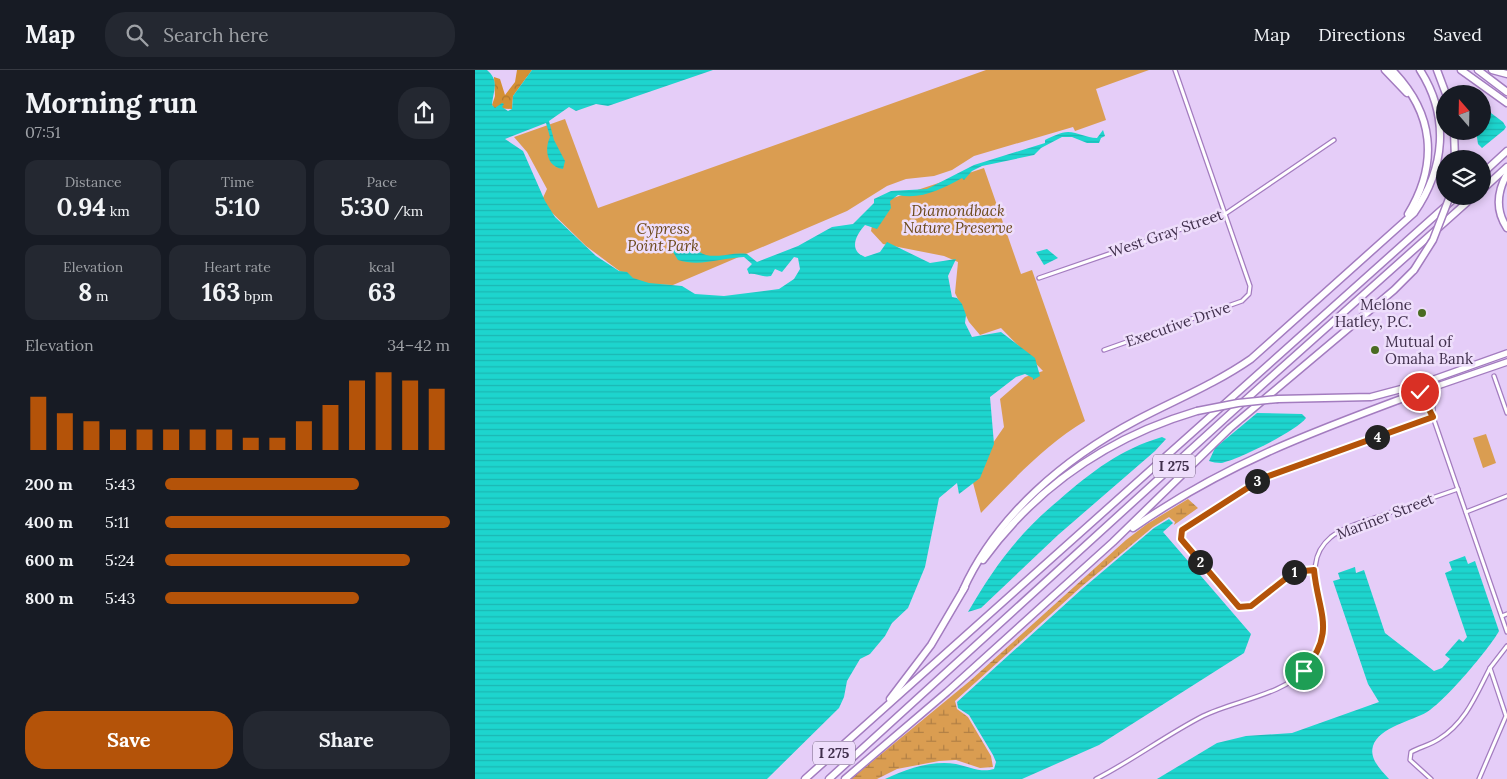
<!DOCTYPE html>
<meta charset="utf-8">
<style>
:root{--surface:#171b24;--page:#242831;--text:#f1f3f6;--muted:#9ea1a6;--line:#363941;--accent:#b45309}
body{margin:0;font-family:Lora,serif;background:var(--page);color:var(--text);height:100vh;display:flex;flex-direction:column;font-size:19px;white-space:nowrap}
*{box-sizing:border-box;margin:0}
p{font-size:16px;color:var(--muted)}
.icon{flex:none;width:28px;height:28px;fill:none;stroke:currentColor;stroke-width:2;stroke-linecap:round;stroke-linejoin:round}
.map{position:relative;flex:1;overflow:hidden}
.details{display:flex;flex-direction:column;background:var(--surface);width:475px}
.details>*{flex:none}
.needle{width:32px;rotate:340deg}
.tools{position:absolute;left:961px;top:15px;display:grid;gap:10px}
.tools a{display:grid;place-items:center;width:55px;height:55px;border-radius:50%;background:var(--surface);box-shadow:0 2px 8px #0003;font-size:25px}
.pin{position:absolute;display:grid;place-items:center;width:42px;height:42px;color:#fff;margin:-21px;border:2px solid #fff;border-radius:50%;box-shadow:0 1px 5px #0007}
.km{position:absolute;width:25px;height:25px;margin:-12px;border-radius:50%;background:#222;color:#fff;font-size:14px;line-height:25px;text-align:center}
.round{display:grid;place-items:center;flex:none;width:52px;height:52px;border-radius:20px;background:var(--page)}
.overview{display:flex;align-items:center;justify-content:space-between;height:85px;padding:0 25px}
h1{font-size:28px;font-weight:700;line-height:38px}
.figures{display:grid;grid-template-columns:repeat(3,1fr);gap:8px;height:85px;padding:5px 25px}
.figures div{display:grid;align-content:center;border-radius:12px;background:var(--page);text-align:center}
.figures b{font-size:25px;font-weight:700}
.figures small{font-size:14px;font-weight:400}
.figures p{font-size:14px}
.chart{height:140px;padding:10px 25px}
.chart p{display:flex;justify-content:space-between}
.chart svg{width:100%;height:90px;margin-top:5px;stroke:var(--accent);stroke-width:6}
.primary-button{display:flex;gap:10px;margin-top:auto;padding:10px 25px}
.primary-button a{flex:1;height:58px;border-radius:20px;background:var(--accent);color:#fff;font-size:20px;font-weight:700;line-height:58px;text-align:center}
.primary-button a+a{background:var(--page);color:var(--text)}
ul{padding:0 25px;list-style:none;font-size:16px}
li{display:grid;grid-template-columns:80px 60px 1fr;align-items:center;height:38px}
li i{height:12px;border-radius:6px;background:var(--accent)}
header{display:flex;align-items:center;gap:30px;box-sizing:border-box;height:70px;padding:0 25px;background:var(--surface);border-bottom:1px solid var(--line)}
header strong{font-size:24px}
nav{display:flex;gap:28px;margin-inline-start:auto;font-size:18px}
.search{width:350px;height:45px;background:var(--page);display:flex;align-items:center;gap:12px;box-sizing:border-box;padding:0 18px;border-radius:20px;color:var(--muted);font-size:19px}
main{display:flex;flex:1;min-height:0}
.map>svg:first-child{display:block}
.green{fill:#da9d51}
.forest{fill:url(#forest-crowns)}
.wetland{fill:url(#wetland-marsh)}
.water{fill:url(#water-rules)}
.lines{fill:none;stroke-linecap:round;stroke-linejoin:round}
.minor-casing{stroke:#a37cbf;stroke-width:5.5}
.primary-casing{stroke:#a37cbf;stroke-width:8}
.motorway-casing{stroke:#a37cbf;stroke-width:9}
.minor{stroke:#fff;stroke-width:3}
.primary{stroke:#fff;stroke-width:5.5}
.motorway{stroke:#fff;stroke-width:6}
.motorway-bridge-casing{stroke:#a37cbf;stroke-width:9;stroke-linecap:butt}
.motorway-bridge{stroke:#fff;stroke-width:6}
.route-casing{stroke:#fff;stroke-width:10}
.route{stroke:#b45309;stroke-width:6}
.poi-dot{fill:#4a6b22;stroke:#eedefb;stroke-width:2}
.labels{text-anchor:middle;dominant-baseline:central;stroke-width:5;stroke-linejoin:round;paint-order:stroke}
.shield{fill:#eedefb;stroke:#746480;stroke-width:1}
.shield-label{font-size:14px;font-weight:bold;fill:#402f4c}
.park-label{font-size:15px;font-style:italic;fill:#6c491a;stroke:#eedefb}
.street-label{font-size:15px;fill:#402f4c;stroke:#eedefb}
.poi-label{font-size:15px;fill:#402f4c;stroke:#eedefb;text-anchor:end}
</style>
<header>
<strong>Map</strong>
<div class="search"><svg class="icon" aria-label="search" viewBox="0 0 24 24"><circle cx="10" cy="10" r="6"/><path d="M15 15l6 6"/></svg>Search here</div>
<nav><a>Map</a><a>Directions</a><a>Saved</a></nav>
</header>
<main>
<section class="details">
<div class="overview"><div><h1>Morning run</h1><p>07:51</p></div><a class="round"><svg class="icon" aria-label="share" viewBox="0 0 24 24"><path d="M12 15V3M7 8l5-5 5 5M5 13v7h14v-7"/></svg></a></div>
<div class="figures">
<div><p>Distance</p><b>0.94<small> km</small></b></div>
<div><p>Time</p><b>5:10</b></div>
<div><p>Pace</p><b>5:30<small> /km</small></b></div>
</div>
<div class="figures">
<div><p>Elevation</p><b>8<small> m</small></b></div>
<div><p>Heart rate</p><b>163<small> bpm</small></b></div>
<div><p>kcal</p><b>63</b></div>
</div>
<div class="chart"><p><span>Elevation</span>34–42 m</p>
<svg viewBox="0 0 160 44" preserveAspectRatio="none"><path d="M5 44V18M15 44V26M25 44V30M35 44V34M45 44V34M55 44V34M65 44V34M75 44V34M85 44V38M95 44V38M105 44V30M115 44V22M125 44V10M135 44V6M145 44V10M155 44V14"/></svg>
</div>
<ul>
<li><b>200 m</b>5:43<i style="width:68%"></i></li>
<li><b>400 m</b>5:11<i style="width:100%"></i></li>
<li><b>600 m</b>5:24<i style="width:86%"></i></li>
<li><b>800 m</b>5:43<i style="width:68%"></i></li>
</ul>
<div class="primary-button"><a>Save</a><a>Share</a></div>
</section>
<div class="map">
<svg width="1032" height="709" viewBox="0 0 1032 709">
<defs>
<pattern id="forest-crowns" width="20" height="18" patternUnits="userSpaceOnUse" patternTransform="scale(1.25)"><rect width="20" height="18" fill="#d49034"/><path d="M2 6a3 3 0 1 1 6 0M12 15a3 3 0 1 1 6 0" fill="none" stroke="#ad762e"/></pattern>
<pattern id="wetland-marsh" width="20" height="14" patternUnits="userSpaceOnUse" patternTransform="scale(1.25)"><rect width="20" height="14" fill="#da9d51"/><path d="M1 5h8M5 5V1M11 12h8M15 12V8" fill="none" stroke="#b28045"/></pattern>
<pattern id="water-rules" width="6" height="5" patternUnits="userSpaceOnUse" patternTransform="scale(1.25)"><rect width="6" height="5" fill="#1dd5ce"/><path d="M0 2.5h6" fill="none" stroke="#1cb7b3"/></pattern>
</defs>
<rect width="100%" height="100%" fill="#e5cdf8"/>
<g class="green">
<path d="M 511,0 L 674,0 L 621,19 L 631,50 L 600,61 L 598,57 L 499,86 L 477,100 L 459,106 L 431,109 L 412,116 L 372,141 L 198,215 L 162,214 L 111,176 L 66,132 L 72,119 L 52,82 L 39,67 L 90,49 L 123,138 Z"/>
<path d="M 509,98 L 546,204 L 557,200 L 610,351 C 570,375 538,410 506,443 L 497,409 L 502,396 L 529,357 L 525,329 L 550,307 L 568,301 L 526,258 L 505,265 L 494,252 L 480,223 L 483,192 L 469,186 L 408,174 L 396,161 L 399,145 L 415,129 Z"/>
<path d="M 1011,364 L 1021,393 L 1008,398 L 998,368 Z"/>
</g>
<path class="forest" d="M 42,0 L 57,0 L 38,26 L 37,39 L 19,38 L 17,35 L 20,26 L 19,7 L 25,9 L 30,25 L 40,12 Z"/>
<path class="wetland" d="M 713,429 L 723,438 L 699,455 L 700,452 L 694,447 L 678,457 L 606,517 L 480,631 L 482,639 L 493,647 L 516,686 L 518,697 L 505,698 L 481,690 L 464,691 L 422,699 L 402,709 L 376,709 L 496,610 L 651,470 L 672,454 Z"/>
<g class="water">
<path d="M 0,0 L 12,0 C 25,11 18,21 17,35 L 20,38 L 27,33 L 29,34 L 27,37 L 33,41 L 37,39 L 38,26 L 57,0 L 238,0 L 133,36 L 121,34 L 101,41 L 94,37 L 74,51 L 79,70 L 90,91 L 88,99 C 72,97 69,80 75,67 L 71,53 L 30,69 L 48,81 L 70,131 L 80,147 L 121,186 L 144,201 L 152,202 L 158,208 L 174,213 L 207,216 L 220,224 L 249,226 L 304,219 L 319,209 L 325,199 L 323,188 L 319,187 L 307,202 L 300,199 L 296,206 C 288,208 282,203 274,204 L 272,199 L 277,194 L 269,187 C 246,188 225,197 203,190 L 198,182 L 201,176 C 215,170 219,181 231,185 C 244,188 259,182 272,184 L 282,192 L 323,176 L 357,157 L 378,154 L 399,133 L 399,129 L 416,121 L 452,119 L 499,95 L 570,73 L 570,70 C 576,67 586,62 593,62 C 603,62 611,68 622,68 L 628,60 L 630,66 L 626,68 L 624,73 L 612,73 L 597,67 L 587,67 L 566,78 L 559,85 L 507,96 L 497,101 L 489,110 L 487,108 C 467,119 446,130 423,125 L 415,131 L 416,138 L 402,159 L 390,155 C 381,165 373,180 390,187 L 405,182 L 412,172 L 455,193 L 481,189 L 473,206 L 477,227 L 482,228 L 487,234 L 491,245 L 490,253 L 497,267 L 526,262 L 560,288 L 565,306 L 558,310 L 558,308 L 550,304 L 541,307 L 515,327 L 519,374 L 505,408 L 484,424 L 482,413 L 464,428 L 450,497 L 433,538 L 417,553 L 410,566 L 395,584 L 385,589 L 372,611 L 369,627 L 364,638 L 292,709 L 0,709 Z"/>
<path d="M 1008,37 L 1028,52 L 1031,57 L 1029,60 L 1007,78 L 1003,74 L 1001,61 L 1008,61 Z"/>
<path d="M 572,179 L 583,188 L 569,195 L 561,182 Z"/>
<path d="M 782,343 L 827,344 L 831,348 C 822,361 762,390 746,393 C 742,393 737,392 734,391 L 740,378 Z"/>
<path d="M 687,367 L 691,369 L 680,381 L 583,465 L 506,538 L 493,542 C 519,497 544,463 584,430 C 616,402 646,379 687,367 Z"/>
<path d="M 694,449 L 698,453 L 688,462 L 776,564 L 769,583 L 624,675 L 547,709 L 410,709 C 431,699 458,690 481,694 C 495,697 506,703 519,699 L 521,692 L 518,685 L 494,645 L 483,638 L 482,632 L 607,519 L 679,458 Z"/>
<path d="M 990,486 L 993,494 L 1000,491 L 1024,561 C 1015,578 969,632 952,642 C 937,651 904,657 898,676 C 894,689 906,700 914,709 L 682,709 L 742,673 L 771,666 L 817,663 L 904,632 L 893,614 L 858,511 L 865,509 L 863,503 L 880,497 L 881,503 L 889,500 L 910,563 L 959,601 L 967,598 L 975,589 L 970,585 L 984,569 L 988,572 L 992,567 L 970,503 L 977,500 L 974,492 Z"/>
</g>
<g class="lines">
<defs>
<g id="minor">
<path d="M 564,208 L 750,144 L 859,70"/>
<path d="M 629,280 L 767,231 L 774,224 L 775,216 L 700,0"/>
<path d="M 1019,306 L 1032,343"/>
<path d="M 946,315 C 956,322 959,334 958,346"/>
<path d="M 945,322 L 958,347 L 1032,562"/>
<path d="M 991,442 L 1032,426"/>
<path d="M 839,500 L 819,502 L 777,536 L 765,537 L 708,471 L 706,464 L 711,456 L 788,408 L 958,347"/>
<path d="M 1027,546 L 1032,544"/>
<path d="M 1015,598 L 1032,576"/>
<path d="M 621,709 C 658,690 691,665 728,646 C 758,631 808,625 831,599 C 874,551 814,502 856,467 C 870,456 889,452 905,446 C 931,437 957,428 983,419"/>
<path d="M 956,709 L 935,690 L 936,682 C 945,677 955,675 964,669 C 991,652 1001,625 1015,598 L 1031,646 L 1004,709"/>
</g>
<g id="primary">
<path d="M 945,314 L 1032,283"/>
<path d="M 945,322 L 1032,292"/>
</g>
<g id="motorway">
<path d="M 910,0 L 932,23"/>
<path d="M 917,0 C 959,43 964,93 933,144"/>
<path d="M 962,0 L 971,24"/>
<path d="M 986,0 L 1032,33"/>
<path d="M 1003,0 L 1032,22"/>
<path d="M 1017,0 L 1032,4"/>
<path d="M 979,61 L 980,89"/>
<path d="M 1008,103 L 1032,81"/>
<path d="M 1032,104 C 1022,122 1020,140 1032,158"/>
<path d="M 1008,119 L 1032,97"/>
<path d="M 803,329 L 896,327 L 945,314"/>
<path d="M 658,458 C 751,393 840,361 945,322"/>
<path d="M 508,490 C 562,416 634,367 722,341"/>
<path d="M 488,520 C 522,445 590,388 662,350 C 700,330 740,314 776,289 L 939,143 C 970,98 975,47 945,0"/>
<path d="M 415,629 L 456,575 L 490,517"/>
<path d="M 330,709 L 982,126"/>
<path d="M 354,709 L 757,342 L 999,126"/>
<path d="M 370,709 L 472,622 L 638,472 L 755,358 L 919,220 L 939,200"/>
</g>
</defs>
<use href="#minor" class="minor-casing"/>
<use href="#primary" class="primary-casing"/>
<use href="#motorway" class="motorway-casing"/>
<use href="#minor" class="minor"/>
<use href="#primary" class="primary"/>
<use href="#motorway" class="motorway"/>
<defs>
<g id="motorway-bridge">
<path d="M 939,200 L 958,170 L 975,126"/>
<path d="M 722,341 L 763,333 L 803,329"/>
</g>
</defs>
<use href="#motorway-bridge" class="motorway-bridge-casing"/>
<use href="#motorway-bridge" class="motorway-bridge"/>
</g>
<g class="lines">
<defs>
<path id="route" d="M 829,601 C 862,561 843,543 839,500 L 819,502 L 776,536 L 764,537 L 706,469 L 707,460 L 788,408 L 958,347 L 945,322"/>
</defs>
<use href="#route" class="route-casing"/>
<use href="#route" class="route"/>
</g>
<g class="poi-dot">
<circle cx="947" cy="243" r="5"/>
<circle cx="900" cy="280" r="5"/>
</g>
<g class="labels">
<g class="shield">
<rect x="678" y="384.5" width="42" height="23" rx="4"/>
<rect x="338" y="671.5" width="42" height="23" rx="4"/>
</g>
<g class="shield-label">
<text x="699" y="396">I 275</text>
<text x="359" y="683">I 275</text>
</g>
<g class="park-label">
<text x="483" y="140">Diamondback<tspan x="483" dy="17">Nature Preserve</tspan></text>
<text x="188" y="158">Cypress<tspan x="188" dy="17">Point Park</tspan></text>
</g>
<g class="street-label">
<text transform="translate(691 163) rotate(-19)">West Gray Street</text>
<text transform="translate(703 254) rotate(-19)">Executive Drive</text>
<text transform="translate(910 446) rotate(-21)">Mariner Street</text>
</g>
<g class="poi-label">
<text x="937" y="234">Melone<tspan x="937" dy="17">Hatley, P.C.</tspan></text>
<text x="910" y="271" text-anchor="start">Mutual of<tspan x="910" dy="17">Omaha Bank</tspan></text>
</g>
</g>
</svg>
<div class="tools">
<a><svg class="needle" viewBox="-14 -14 28 28"><path d="M0-13l5 13h-10z" fill="#e53935"/><path d="M0 13l5-13h-10z" fill="#9ea1a6"/></svg></a>
<a><svg class="icon" aria-label="layers" viewBox="0 0 24 24"><path d="M12 4l9 5-9 5-9-5zM3 14l9 5 9-5"/></svg></a>
</div>
<div class="pin" style="left:829px;top:601px;background:#1e9e55"><svg class="icon" aria-label="arrive" viewBox="0 0 24 24"><path d="M6 21V4h12l-3 4 3 4H6"/></svg></div>
<div class="pin" style="left:945px;top:322px;background:#d93025"><svg class="icon" aria-label="check" viewBox="0 0 24 24"><path d="M5 12l5 5 9-10"/></svg></div>
<b class="km" style="left:819px;top:502px">1</b>
<b class="km" style="left:725px;top:492px">2</b>
<b class="km" style="left:782px;top:411px">3</b>
<b class="km" style="left:902px;top:367px">4</b>
</div>
</main>
